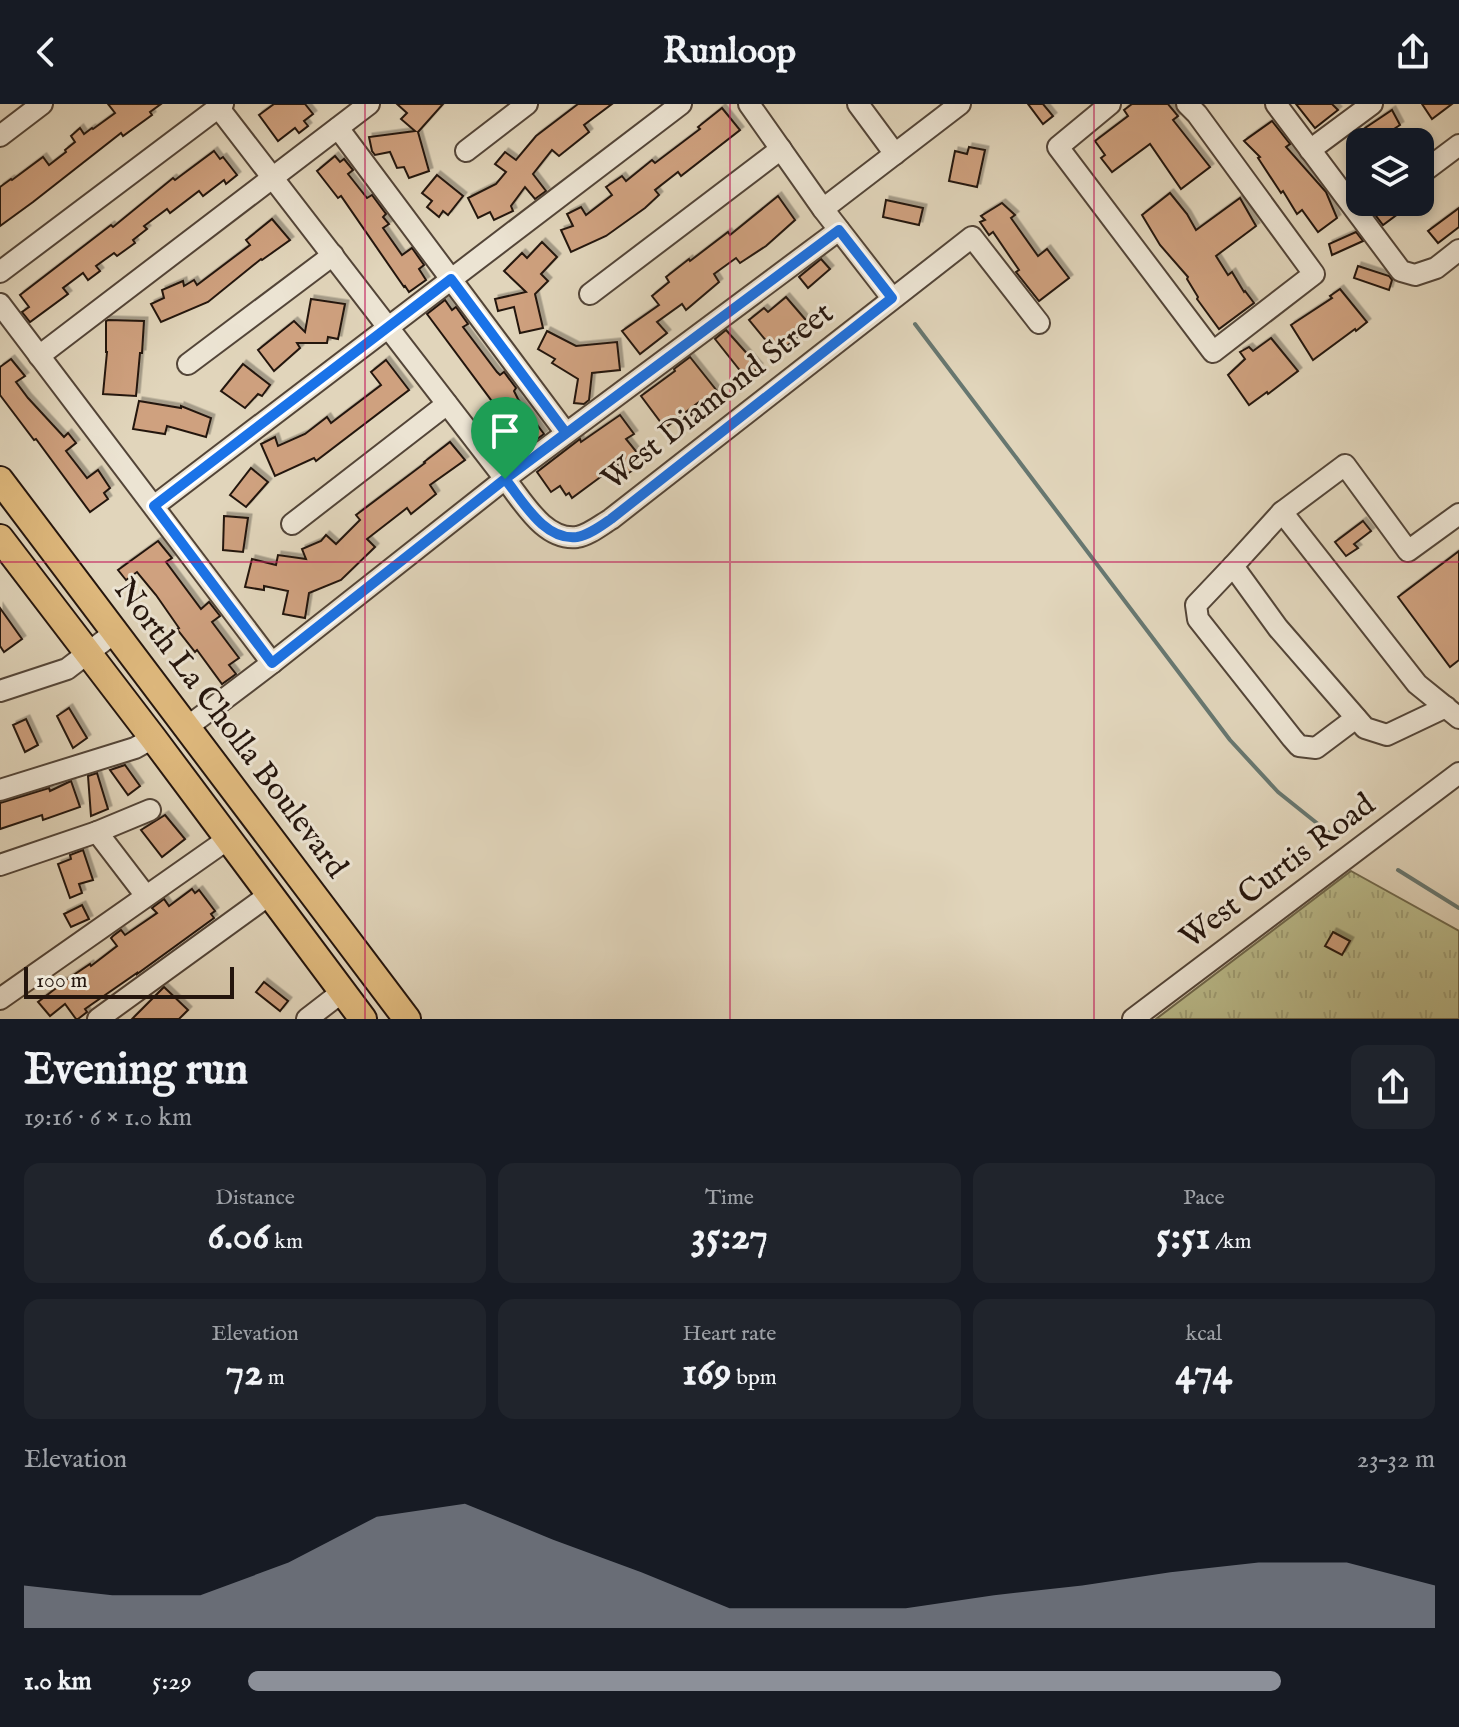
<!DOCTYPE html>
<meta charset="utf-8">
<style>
:root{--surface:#171b24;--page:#20242c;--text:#f1f3f6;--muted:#9ea1a6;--accent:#8c9099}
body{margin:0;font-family:"IM FELL English",serif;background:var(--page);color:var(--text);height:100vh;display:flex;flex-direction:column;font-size:30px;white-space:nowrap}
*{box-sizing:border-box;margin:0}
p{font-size:26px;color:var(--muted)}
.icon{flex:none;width:44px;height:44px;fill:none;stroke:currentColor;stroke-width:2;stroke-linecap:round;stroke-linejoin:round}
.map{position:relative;height:915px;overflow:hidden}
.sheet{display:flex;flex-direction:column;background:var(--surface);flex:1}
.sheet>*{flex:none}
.tools{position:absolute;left:1346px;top:24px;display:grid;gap:16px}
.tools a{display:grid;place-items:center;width:88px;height:88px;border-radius:16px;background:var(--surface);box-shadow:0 4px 12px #0003;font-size:40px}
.scale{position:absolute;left:24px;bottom:20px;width:210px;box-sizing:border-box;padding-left:8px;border:4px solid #24150d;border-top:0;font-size:22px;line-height:28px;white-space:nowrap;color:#24150d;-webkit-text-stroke:6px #ece4d3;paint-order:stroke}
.pin{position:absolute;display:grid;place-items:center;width:68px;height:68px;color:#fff;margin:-82px -34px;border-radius:50% 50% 50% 0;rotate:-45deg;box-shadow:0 0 8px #0007}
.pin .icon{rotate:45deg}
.round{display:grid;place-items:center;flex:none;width:84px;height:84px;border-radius:16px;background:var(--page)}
.overview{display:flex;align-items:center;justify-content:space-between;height:136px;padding:0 24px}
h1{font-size:44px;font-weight:700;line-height:60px}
.stats{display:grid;grid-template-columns:repeat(3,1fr);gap:12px;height:136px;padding:8px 24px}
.stats div{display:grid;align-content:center;border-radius:16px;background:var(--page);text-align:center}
.stats b{font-size:40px;font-weight:700}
.stats small{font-size:22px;font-weight:400}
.stats p{font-size:22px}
.chart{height:224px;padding:16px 24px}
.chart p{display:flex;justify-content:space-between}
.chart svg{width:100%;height:144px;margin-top:8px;fill:var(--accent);opacity:.7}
ul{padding:0 24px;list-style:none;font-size:26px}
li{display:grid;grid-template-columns:128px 96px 1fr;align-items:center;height:60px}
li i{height:20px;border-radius:10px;background:var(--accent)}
header{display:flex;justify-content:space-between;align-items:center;height:104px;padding:0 24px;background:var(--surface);font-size:36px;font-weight:700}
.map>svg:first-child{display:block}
.park{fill:url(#park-tufts);stroke:#6f684c;stroke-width:2}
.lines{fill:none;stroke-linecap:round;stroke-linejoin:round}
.stream{stroke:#677770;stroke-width:4}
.building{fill:#cfa17f;stroke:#24150d;stroke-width:2;filter:url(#shadow)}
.minor-casing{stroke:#534538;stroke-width:24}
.major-casing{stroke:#24150d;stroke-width:30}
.minor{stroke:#ece4d3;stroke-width:20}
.major{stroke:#e0ba7e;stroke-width:26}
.route-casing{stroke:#fff;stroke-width:16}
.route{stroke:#1a73e8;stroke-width:10}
.grid{fill:none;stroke:#c2185b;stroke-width:2;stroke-opacity:0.55}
.labels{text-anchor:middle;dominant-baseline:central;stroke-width:6;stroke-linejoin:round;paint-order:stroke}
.street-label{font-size:32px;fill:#24150d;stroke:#ece4d3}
</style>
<header><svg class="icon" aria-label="back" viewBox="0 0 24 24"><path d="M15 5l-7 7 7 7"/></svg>Runloop<svg class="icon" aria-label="share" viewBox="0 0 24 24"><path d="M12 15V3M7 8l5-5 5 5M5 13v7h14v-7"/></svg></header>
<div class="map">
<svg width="1459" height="915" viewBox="0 0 1459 915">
<defs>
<pattern id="park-tufts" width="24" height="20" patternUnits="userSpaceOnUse" patternTransform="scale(2)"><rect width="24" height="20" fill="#babb8b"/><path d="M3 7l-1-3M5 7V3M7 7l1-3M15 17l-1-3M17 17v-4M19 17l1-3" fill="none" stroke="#a0a077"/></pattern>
<filter id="shadow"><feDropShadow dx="3.5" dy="-3.5" stdDeviation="0" flood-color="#0004"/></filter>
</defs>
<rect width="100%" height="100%" fill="#e1d5bb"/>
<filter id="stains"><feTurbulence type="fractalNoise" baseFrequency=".0025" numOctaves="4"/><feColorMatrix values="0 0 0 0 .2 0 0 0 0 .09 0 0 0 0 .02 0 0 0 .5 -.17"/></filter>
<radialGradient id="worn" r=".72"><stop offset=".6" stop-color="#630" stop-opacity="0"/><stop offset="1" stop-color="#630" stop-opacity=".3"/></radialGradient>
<path class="park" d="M 1351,767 L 1459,827 L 1459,915 L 1156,915 Z"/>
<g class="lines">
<g class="stream">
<path d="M 915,220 L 1230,636 L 1278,688 L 1328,728"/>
<path d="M 1398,766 L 1459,804"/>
</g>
</g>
<g class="building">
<path d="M 108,0 L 161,0 L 150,8 L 152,11 L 123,32 L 121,29 L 33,98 L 0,122 L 0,83 L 11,75 L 12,76 L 43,53 L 49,61 L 66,48 L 65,46 L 75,38 L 71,32 L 80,24 L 84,30 L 92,24 L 93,25 L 115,9 Z"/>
<path d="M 274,0 L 305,0 L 313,10 L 304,17 L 308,22 L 299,29 L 295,24 L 278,37 L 259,11 Z"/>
<path d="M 397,0 L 443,0 L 418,28 L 429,67 L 409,74 L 404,63 L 397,64 L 390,48 L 375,51 L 372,47 L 369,33 L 415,27 L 401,15 L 407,9 Z"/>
<path d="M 578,0 L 612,0 L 584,21 L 589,28 L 559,52 L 552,46 L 533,70 L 546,87 L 535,95 L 525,83 L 511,102 L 513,107 L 494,116 L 490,108 L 478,114 L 468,94 L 496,80 L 506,68 L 495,60 L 505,48 L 516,56 L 536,32 Z"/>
<path d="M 1028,0 L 1043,0 L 1053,12 L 1043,20 Z"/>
<path d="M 1132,0 L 1168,0 L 1178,12 L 1173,16 L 1210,63 L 1181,85 L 1150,40 L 1112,68 L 1101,54 L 1105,51 L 1095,37 L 1128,12 L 1124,6 Z"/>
<path d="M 1296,0 L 1332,0 L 1338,6 L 1315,24 Z"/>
<path d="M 1422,0 L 1452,0 L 1432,15 Z"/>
<path d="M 722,4 L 740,26 L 681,72 L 678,68 L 655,86 L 659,91 L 645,104 L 606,132 L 571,148 L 561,126 L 573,122 L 567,110 L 581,103 L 586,111 L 612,91 L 606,83 L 622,72 L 626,77 L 652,56 L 655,59 L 700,25 L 698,23 Z"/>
<path d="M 1392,6 L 1400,21 L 1374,38 L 1369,38 L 1362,26 Z"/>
<path d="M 1272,17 L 1290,40 L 1286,43 L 1326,88 L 1337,114 L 1318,128 L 1302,106 L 1297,110 L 1283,87 L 1281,89 L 1258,54 L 1260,53 L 1244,37 Z"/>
<path d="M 969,43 L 985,46 L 977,83 L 949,77 L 955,47 L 967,50 Z"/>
<path d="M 214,47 L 220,55 L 223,53 L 237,71 L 226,80 L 224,76 L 203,92 L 199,87 L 170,109 L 167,105 L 144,122 L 147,125 L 133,136 L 135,139 L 117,152 L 114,149 L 96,162 L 100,167 L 88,176 L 83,169 L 63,184 L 68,190 L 30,218 L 22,208 L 29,203 L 20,191 L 111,121 L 113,123 L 173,74 L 175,76 Z"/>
<path d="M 335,52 L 340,58 L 344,55 L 353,66 L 348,70 L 367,94 L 372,91 L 386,110 L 383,113 L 389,120 L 383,124 L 402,151 L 412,144 L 424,161 L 419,165 L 426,176 L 409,188 L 405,182 L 404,183 L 341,92 L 338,94 L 317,67 Z"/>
<path d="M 437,71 L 463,92 L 448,111 L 443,107 L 439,113 L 427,103 L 432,97 L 422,89 Z"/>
<path d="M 1170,89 L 1187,110 L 1196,126 L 1240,94 L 1256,122 L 1216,152 L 1228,171 L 1232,168 L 1244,188 L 1245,187 L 1254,199 L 1219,225 L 1197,195 L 1198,193 L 1187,175 L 1188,173 L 1160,141 L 1142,111 Z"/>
<path d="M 778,92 L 795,116 L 766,142 L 740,159 L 736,154 L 714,170 L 719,178 L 686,206 L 682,200 L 657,218 L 667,229 L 640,250 L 622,227 L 659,201 L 652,192 L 669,178 L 666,173 L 689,155 L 690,157 L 728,128 L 730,131 Z"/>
<path d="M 886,96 L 923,104 L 919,121 L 883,113 Z"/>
<path d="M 1378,98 L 1414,98 L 1383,121 L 1370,104 Z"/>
<path d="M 1002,99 L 1015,111 L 1011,114 L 1038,152 L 1047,145 L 1069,174 L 1039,197 L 1016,168 L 1019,166 L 993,128 L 989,131 L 980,118 L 985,116 L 981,112 Z"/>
<path d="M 1459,104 L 1459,123 L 1438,139 L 1428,127 Z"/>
<path d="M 272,115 L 290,136 L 262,156 L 261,155 L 208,198 L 161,218 L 151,200 L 164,194 L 162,186 L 183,177 L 184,182 L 194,176 L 197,181 L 250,141 L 246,136 Z"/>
<path d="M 1356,128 L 1363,137 L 1332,151 L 1329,140 Z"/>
<path d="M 542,138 L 557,153 L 541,170 L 548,177 L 535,190 L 543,224 L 520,229 L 514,203 L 498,207 L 495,195 L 526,188 L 504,167 L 522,149 L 527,154 Z"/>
<path d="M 821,155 L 830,165 L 808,184 L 799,173 Z"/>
<path d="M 1358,162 L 1389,172 L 1392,176 L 1389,186 L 1354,174 Z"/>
<path d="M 1340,185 L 1367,218 L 1356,227 L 1355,225 L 1313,256 L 1291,221 L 1332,194 L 1330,192 Z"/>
<path d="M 786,193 L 811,222 L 777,250 L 749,216 L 764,204 L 768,208 Z"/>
<path d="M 311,195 L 345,200 L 338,235 L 328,233 L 327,239 L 297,239 L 300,244 L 274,267 L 258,246 L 294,217 L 305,228 Z"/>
<path d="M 445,196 L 452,206 L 456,203 L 468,220 L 463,223 L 497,268 L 500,271 L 504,268 L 516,284 L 514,287 L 518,295 L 544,330 L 526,343 L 427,210 Z"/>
<path d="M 108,216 L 144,217 L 142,249 L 140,249 L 136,292 L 103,290 L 107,248 L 106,248 L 106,217 Z"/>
<path d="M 726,226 L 759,263 L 746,274 L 715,235 Z"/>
<path d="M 547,227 L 576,242 L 617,238 L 620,266 L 592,269 L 589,296 L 584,300 L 574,299 L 578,275 L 552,259 L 555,255 L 538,245 Z"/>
<path d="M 1271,234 L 1298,267 L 1268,290 L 1267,288 L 1249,301 L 1228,271 L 1245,255 L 1240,248 L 1249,243 L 1253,247 Z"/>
<path d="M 690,253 L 721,292 L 703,304 L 699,298 L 665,324 L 641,292 L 675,267 L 674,265 Z"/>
<path d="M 11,255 L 25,272 L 16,278 L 28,294 L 64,333 L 68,329 L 76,339 L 66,347 L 87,374 L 98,366 L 110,384 L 104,389 L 108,395 L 90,408 L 36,335 L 34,336 L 0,291 L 0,263 Z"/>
<path d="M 386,256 L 409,286 L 316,357 L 314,354 L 275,372 L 261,340 L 275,333 L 278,342 L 305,330 L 327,313 L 331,319 L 381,281 L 371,268 Z"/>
<path d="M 243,260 L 270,281 L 262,292 L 258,290 L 245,304 L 221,287 Z"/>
<path d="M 139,297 L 181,304 L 181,302 L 211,314 L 206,333 L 167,322 L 165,330 L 133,325 Z"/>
<path d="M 620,311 L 634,330 L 626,335 L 643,356 L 634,362 L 636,364 L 627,370 L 618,360 L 572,394 L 569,389 L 566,391 L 560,382 L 551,388 L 537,368 L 580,335 L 581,338 Z"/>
<path d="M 450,338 L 465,356 L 430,381 L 436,390 L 411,410 L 407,404 L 367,435 L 375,443 L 341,476 L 309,489 L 305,514 L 283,510 L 288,487 L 264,482 L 264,486 L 245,483 L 252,455 L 276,461 L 278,451 L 306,455 L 302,445 L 321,437 L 326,431 L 336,440 L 360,416 L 356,411 L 425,359 L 424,358 Z"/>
<path d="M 251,364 L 268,378 L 246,403 L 230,391 Z"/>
<path d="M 224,412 L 248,414 L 243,448 L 223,446 Z"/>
<path d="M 1363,417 L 1371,427 L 1354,440 L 1358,444 L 1346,452 L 1335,438 Z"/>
<path d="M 158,437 L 172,454 L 166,458 L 201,505 L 209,498 L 220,512 L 212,518 L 239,554 L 229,561 L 236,570 L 222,580 L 197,546 L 195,548 L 177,525 L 179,524 L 156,491 L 137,468 L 126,476 L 118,466 Z"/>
<path d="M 1459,447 L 1459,556 L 1450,563 L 1398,493 Z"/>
<path d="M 0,504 L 22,535 L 4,548 L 0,542 Z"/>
<path d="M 69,604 L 87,634 L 73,644 L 57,612 Z"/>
<path d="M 26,615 L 38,641 L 25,648 L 13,621 Z"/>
<path d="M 125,661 L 140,682 L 128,691 L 110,666 Z"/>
<path d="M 97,669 L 108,705 L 91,712 L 88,672 Z"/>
<path d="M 71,677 L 80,703 L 43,716 L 42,711 L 0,725 L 0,699 L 49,684 L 50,687 Z"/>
<path d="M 165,711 L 185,735 L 162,753 L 141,726 Z"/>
<path d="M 83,746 L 93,776 L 79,780 L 82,789 L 70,794 L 58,760 L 71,755 L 70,751 Z"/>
<path d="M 192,785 L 195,789 L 199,786 L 215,807 L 211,810 L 214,814 L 137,870 L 137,869 L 85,905 L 87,908 L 78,915 L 76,915 L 65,900 L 50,912 L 38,898 L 55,885 L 53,883 L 62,877 L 63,878 L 90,860 L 91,862 L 117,842 L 111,834 L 113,832 L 121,826 L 125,831 L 157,809 L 152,804 L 164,795 L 169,802 Z"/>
<path d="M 82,801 L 89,815 L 71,823 L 64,810 Z"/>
<path d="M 1333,828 L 1350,837 L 1342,851 L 1325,842 Z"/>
<path d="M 264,878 L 288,897 L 280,907 L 256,888 Z"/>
<path d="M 164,883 L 188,906 L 179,915 L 132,915 Z"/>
</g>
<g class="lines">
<defs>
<g id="minor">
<path d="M 749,0 L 823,105 L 892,194"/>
<path d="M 858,0 L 895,50"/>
<path d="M 1110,0 L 1058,43 L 1213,248 L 1314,170 L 1197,10 L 1187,0"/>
<path d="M 1276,0 L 1401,167 L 1415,171 L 1436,164 L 1459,146"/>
<path d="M 218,3 L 505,375 C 523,397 544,437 577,433 C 589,431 601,421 611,415 L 972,133 L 1039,219"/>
<path d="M 338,24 L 566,329"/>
<path d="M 0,32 L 42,0"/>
<path d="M 1310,46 L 1372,0"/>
<path d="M 466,47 L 527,0"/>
<path d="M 1423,68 L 1459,41"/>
<path d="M 823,105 L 960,0"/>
<path d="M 0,168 L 223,0"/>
<path d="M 590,190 L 781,45"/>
<path d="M 0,200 L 272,559"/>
<path d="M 39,252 L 369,0"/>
<path d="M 188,260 L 333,151"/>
<path d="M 154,402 L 681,0"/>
<path d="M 1282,408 L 1233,462 L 1278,524 L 1365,624 L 1387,631 L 1446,603"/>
<path d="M 1459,410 L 1408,447 L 1345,361 L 1282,408 L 1417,580 L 1459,614"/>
<path d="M 292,420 L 447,300"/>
<path d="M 1233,462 L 1196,501 L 1198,515 L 1292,634 L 1299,642 L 1316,644 L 1356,614"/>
<path d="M 0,587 L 67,565 L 114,529"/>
<path d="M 186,624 L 272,559 L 505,375 L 839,126"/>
<path d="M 0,686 L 135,644 L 153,634"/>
<path d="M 97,728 L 146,792"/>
<path d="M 0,761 L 97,728 L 150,706"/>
<path d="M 0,895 L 228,735"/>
<path d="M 98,915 L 269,791"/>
<path d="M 307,915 L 342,888"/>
<path d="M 1133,915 L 1459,669"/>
</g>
<g id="major">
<path d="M 0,376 L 407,915"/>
<path d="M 0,434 L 153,634 L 363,915"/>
</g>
</defs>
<use href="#minor" class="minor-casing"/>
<use href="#major" class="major-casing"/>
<use href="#minor" class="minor"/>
<use href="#major" class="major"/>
</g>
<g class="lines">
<defs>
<path id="route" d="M 505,375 L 272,559 L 154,402 L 451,175 L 566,329 L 505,375 C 523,397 544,437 577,433 C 589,431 601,422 611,415 L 892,194 L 839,126 L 505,375"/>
</defs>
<use href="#route" class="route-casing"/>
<use href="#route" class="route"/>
</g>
<path class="grid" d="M 365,0 L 365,915M 730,0 L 730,915M 1094,0 L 1094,915M 0,458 L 1459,458"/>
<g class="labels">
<g class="street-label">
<text transform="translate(718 293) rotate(-38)">West Diamond Street</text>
<text transform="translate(230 625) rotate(53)">North La Cholla Boulevard</text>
<text transform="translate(1278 768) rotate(-37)">West Curtis Road</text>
</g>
</g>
<rect width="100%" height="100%" filter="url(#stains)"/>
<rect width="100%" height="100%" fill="url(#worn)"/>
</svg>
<div class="tools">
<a><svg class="icon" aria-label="layers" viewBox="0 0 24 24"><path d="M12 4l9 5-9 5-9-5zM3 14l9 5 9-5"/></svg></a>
</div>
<div class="scale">100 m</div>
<div class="pin" style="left:505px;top:375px;background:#1e9e55"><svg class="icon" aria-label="arrive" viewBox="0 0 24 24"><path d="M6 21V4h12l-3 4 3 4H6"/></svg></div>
</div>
<section class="sheet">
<div class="overview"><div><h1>Evening run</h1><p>19:16 · 6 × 1.0 km</p></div><a class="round"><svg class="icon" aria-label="share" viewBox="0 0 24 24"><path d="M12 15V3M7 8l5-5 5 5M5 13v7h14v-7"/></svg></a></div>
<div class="stats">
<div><p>Distance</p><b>6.06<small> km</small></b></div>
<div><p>Time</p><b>35:27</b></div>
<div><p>Pace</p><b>5:51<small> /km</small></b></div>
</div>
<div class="stats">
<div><p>Elevation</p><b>72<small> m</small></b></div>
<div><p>Heart rate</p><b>169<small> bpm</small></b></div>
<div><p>kcal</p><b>474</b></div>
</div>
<div class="chart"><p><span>Elevation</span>23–32 m</p>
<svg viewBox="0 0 160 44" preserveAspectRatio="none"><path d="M0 44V31L10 34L20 34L30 24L40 10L50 6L60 17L70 27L80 38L90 38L100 38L110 34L120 31L130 27L140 24L150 24L160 31V44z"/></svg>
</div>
<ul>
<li><b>1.0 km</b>5:29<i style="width:87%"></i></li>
</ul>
</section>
